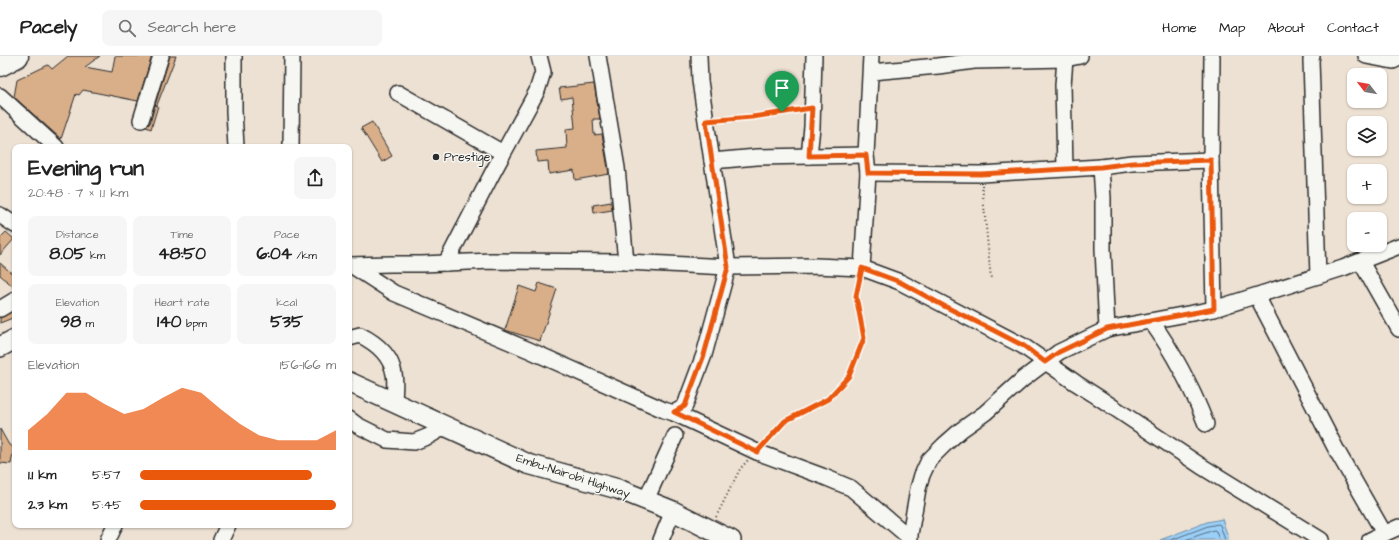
<!DOCTYPE html>
<meta charset="utf-8">
<style>
:root{--surface:#fff;--page:#f6f6f6;--text:#222;--muted:#767676;--line:#e0e0e0;--accent:#ea580c}
body{margin:0;font-family:"Architects Daughter",sans-serif;background:var(--page);color:var(--text);height:100vh;display:flex;flex-direction:column;font-size:15px;white-space:nowrap}
*{box-sizing:border-box;margin:0}
p{font-size:13px;color:var(--muted)}
.icon{flex:none;width:22px;height:22px;fill:none;stroke:currentColor;stroke-width:2;stroke-linecap:round;stroke-linejoin:round}
.map{position:relative;flex:1;overflow:hidden}
.drawer{position:absolute;left:12px;top:88px;width:340px;height:384px;display:flex;flex-direction:column;background:var(--surface);border-radius:8px;box-shadow:0 1px 3px #0004}
.drawer>*{flex:none}
.needle{width:26px;rotate:301deg}
.tools{position:absolute;left:1347px;top:12px;display:grid;gap:8px}
.tools a{display:grid;place-items:center;width:40px;height:40px;border-radius:8px;background:var(--surface);box-shadow:0 1px 3px #0004;font-size:20px}
.pin{position:absolute;display:grid;place-items:center;width:34px;height:34px;color:#fff;margin:-41px -17px;border-radius:50% 50% 50% 0;rotate:-45deg;box-shadow:0 0 4px #0007}
.pin .icon{rotate:45deg}
.round{display:grid;place-items:center;flex:none;width:42px;height:42px;border-radius:8px;background:var(--page)}
.head{display:flex;align-items:center;justify-content:space-between;height:68px;padding:0 16px}
h1{font-size:22px;font-weight:700;line-height:30px}
.figures{display:grid;grid-template-columns:repeat(3,1fr);gap:6px;height:68px;padding:4px 16px}
.figures div{display:grid;align-content:center;border-radius:8px;background:var(--page);text-align:center}
.figures b{font-size:17px;font-weight:700}
.figures small{font-size:11px;font-weight:400}
.figures p{font-size:11px}
.chart{height:112px;padding:8px 16px}
.chart p{display:flex;justify-content:space-between}
.chart svg{width:100%;height:72px;margin-top:4px;fill:var(--accent);opacity:.7}
ul{padding:0 16px;list-style:none;font-size:13px}
li{display:grid;grid-template-columns:64px 48px 1fr;align-items:center;height:30px}
li i{height:10px;border-radius:5px;background:var(--accent)}
header{display:flex;align-items:center;gap:24px;box-sizing:border-box;height:56px;padding:0 20px;background:var(--surface);border-bottom:1px solid var(--line)}
header strong{font-size:19px}
nav{display:flex;gap:22px;margin-inline-start:auto;font-size:14px}
.search{width:280px;height:36px;background:var(--page);display:flex;align-items:center;gap:10px;box-sizing:border-box;padding:0 14px;border-radius:8px;color:var(--muted);font-size:15px}
.map>svg:first-child{display:block}
.water{fill:#9acff8;stroke:#6e8da6}
.lines{fill:none;stroke-linecap:round;stroke-linejoin:round}
.shore{stroke:#576d7d;stroke-width:1}
.building{fill:#d9af8a;stroke:#2b2b2b}
.minor-casing{stroke:#2b2b2b;stroke-width:18}
.major-casing{stroke:#2b2b2b;stroke-width:22}
.highway-casing{stroke:#2b2b2b;stroke-width:25}
.path{stroke:#2b2b2b;stroke-width:2;stroke-dasharray:1 3;stroke-linecap:butt}
.minor{stroke:#f6f6f2;stroke-width:15}
.major{stroke:#f6f6f2;stroke-width:19}
.highway{stroke:#f6f6f2;stroke-width:22}
.route-casing{stroke:#fff;stroke-width:8}
.route{stroke:#ea580c;stroke-width:5}
.poi-dot{fill:#2b2b2b;stroke:#f6f6f2;stroke-width:1.5}
.labels{text-anchor:middle;dominant-baseline:central;stroke-width:3;stroke-linejoin:round;paint-order:stroke}
.poi-label{font-size:12px;fill:#2b2b2b;stroke:#f6f6f2;text-anchor:start}
.street-label{font-size:12px;fill:#2b2b2b;stroke:#f6f6f2}
</style>
<header>
<strong>Pacely</strong>
<div class="search"><svg class="icon" aria-label="search" viewBox="0 0 24 24"><circle cx="10" cy="10" r="6"/><path d="M15 15l6 6"/></svg>Search here</div>
<nav><a>Home</a><a>Map</a><a>About</a><a>Contact</a></nav>
</header>
<div class="map">
<svg width="1399" height="484" viewBox="0 0 1399 484">
<rect width="100%" height="100%" fill="#ede1d3"/>
<filter id="ink" filterUnits="userSpaceOnUse"><feTurbulence type="fractalNoise" baseFrequency=".025" numOctaves="2"/><feDisplacementMap in="SourceGraphic" scale="8" xChannelSelector="R" yChannelSelector="G"/><feConvolveMatrix kernelMatrix="1 2 1 2 8 2 1 2 1" color-interpolation-filters="sRGB"/></filter>
<g filter="url(#ink)">
<path class="water" d="M 1222,463 L 1229,484 L 1160,484 L 1207,466 Z"/>
<g class="lines">
<g class="shore">
<path d="M 1171,484 L 1208,470 L 1218,468 L 1220,469 L 1225,484"/>
<path d="M 1185,484 L 1214,474 L 1216,475 L 1219,484"/>
</g>
</g>
<g class="building">
<path d="M 68,0 L 100,0 L 85,11 L 112,16 L 115,0 L 152,0 L 138,45 L 83,34 L 79,39 L 76,38 L 61,83 L 14,41 L 17,24 L 48,9 L 52,13 Z"/>
<path d="M 170,0 L 176,0 L 157,49 L 155,49 Z"/>
<path d="M 594,28 L 600,63 L 593,63 L 594,79 L 602,78 L 609,118 L 575,124 L 574,114 L 549,118 L 548,105 L 537,106 L 536,95 L 567,92 L 566,73 L 575,72 L 572,41 L 561,43 L 559,32 Z"/>
<path d="M 155,49 L 158,50 L 151,73 L 146,71 L 150,67 Z"/>
<path d="M 372,66 L 392,100 L 382,106 L 361,72 Z"/>
<path d="M 611,146 L 612,154 L 594,157 L 593,149 Z"/>
<path d="M 6,176 L 14,183 L 0,199 L 0,182 Z"/>
<path d="M 0,207 L 15,220 L 15,232 L 0,219 Z"/>
<path d="M 539,227 L 557,233 L 540,285 L 505,274 L 519,230 L 536,236 Z"/>
<path d="M 15,254 L 15,261 L 0,267 L 0,262 Z"/>
<path d="M 0,373 L 9,389 L 14,391 L 11,408 L 0,407 Z"/>
</g>
<g class="lines">
<defs>
<g id="minor">
<path d="M 234,0 L 234,55 L 236,91"/>
<path d="M 598,0 L 617,112 L 626,206"/>
<path d="M 1212,0 L 1211,104 L 1214,253"/>
<path d="M 1312,0 L 1311,4 L 1318,220"/>
<path d="M 1366,0 L 1393,5 L 1399,2"/>
<path d="M 1065,3 L 1063,29 L 1065,112"/>
<path d="M 871,16 L 938,10 L 974,5 L 1065,3 L 1080,0"/>
<path d="M 398,37 L 503,97"/>
<path d="M 0,40 L 56,91"/>
<path d="M 141,64 L 161,0"/>
<path d="M 291,91 L 292,0"/>
<path d="M 809,100 L 812,71 L 814,0"/>
<path d="M 712,105 L 757,101 L 866,99"/>
<path d="M 1101,111 L 1132,107 L 1211,104"/>
<path d="M 868,117 L 981,118 L 1101,111 L 1103,142 L 1103,193 L 1107,273"/>
<path d="M 0,159 L 15,169"/>
<path d="M 1361,206 L 1399,273"/>
<path d="M 446,207 L 492,118 L 537,35 L 543,16 L 539,0"/>
<path d="M 349,209 L 391,208 L 422,208 L 492,205 L 626,206 L 728,211 L 816,210 L 862,212 L 900,226 L 1023,290 L 1076,327 L 1101,343 L 1201,410 L 1321,484"/>
<path d="M 351,209 L 394,237 L 529,294 L 664,354 L 674,357 L 685,350 L 690,336 L 704,299 L 728,211 L 700,25 L 699,0"/>
<path d="M 862,212 L 868,117 L 866,99 L 871,0"/>
<path d="M 1257,240 L 1337,395 L 1384,477"/>
<path d="M 0,253 L 15,244"/>
<path d="M 1151,265 C 1174,297 1192,332 1206,368"/>
<path d="M 349,282 L 360,279 C 376,287 391,299 394,318 C 396,327 394,337 394,347"/>
<path d="M 674,357 L 757,396 L 822,420 L 851,432 L 910,482"/>
<path d="M 349,363 L 357,369 L 387,384 L 414,386 L 429,380 L 446,370"/>
<path d="M 646,444 L 675,380"/>
<path d="M 108,484 L 115,469"/>
<path d="M 221,484 L 228,469"/>
<path d="M 661,484 L 673,455"/>
<path d="M 909,484 L 918,433 L 922,419 L 929,404 L 944,389 L 961,374 L 985,357 L 1023,323 L 1059,296 L 1107,273 L 1214,253 L 1343,212 L 1399,190"/>
<path d="M 1370,484 L 1399,471"/>
</g>
<g id="major">
<path d="M 0,291 L 15,283"/>
<path d="M 349,326 L 528,408 L 618,433 L 673,455 L 731,484"/>
</g>
<path id="highway" d="M 0,9 L 17,0"/>
</defs>
<use href="#minor" class="minor-casing"/>
<use href="#major" class="major-casing"/>
<use href="#highway" class="highway-casing"/>
<g class="path">
<path d="M 717,64 L 752,61 L 800,54"/>
<path d="M 982,129 L 991,223"/>
<path d="M 765,387 L 785,365 L 828,343 L 849,320 L 864,282 L 856,240 L 860,223"/>
<path d="M 716,461 L 740,413 L 748,404"/>
</g>
<use href="#minor" class="minor"/>
<use href="#major" class="major"/>
<use href="#highway" class="highway"/>
</g>
</g>
<g class="lines" filter="url(#ink)">
<defs>
<path id="route" d="M 812,52 L 809,100 L 866,99 L 868,117 L 981,118 L 1101,111 L 1132,107 L 1211,104 L 1214,253 L 1107,273 L 1059,296 L 1045,306 L 1024,290 L 989,272 L 944,250 L 900,226 L 862,212 L 856,240 L 864,282 L 849,320 L 828,343 L 785,365 L 757,396 L 674,356 L 685,350 L 690,336 L 704,299 L 728,211 L 706,65 L 752,61 Z"/>
</defs>
<use href="#route" class="route-casing"/>
<use href="#route" class="route"/>
</g>
<circle class="poi-dot" cx="436" cy="101" r="4"/>
<g class="labels">
<g class="poi-label">
<text x="444" y="101">Prestige</text>
</g>
<g class="street-label">
<text transform="translate(573 420) rotate(18)">Embu-Nairobi Highway</text>
</g>
</g>
</svg>
<div class="tools">
<a><svg class="needle" viewBox="-14 -14 28 28"><path d="M0-13l5 13h-10z" fill="#e53935"/><path d="M0 13l5-13h-10z" fill="#767676"/></svg></a>
<a><svg class="icon" aria-label="layers" viewBox="0 0 24 24"><path d="M12 4l9 5-9 5-9-5zM3 14l9 5 9-5"/></svg></a>
<a>+</a>
<a>−</a>
</div>
<div class="pin" style="left:782px;top:56px;background:#1e9e55"><svg class="icon" aria-label="arrive" viewBox="0 0 24 24"><path d="M6 21V4h12l-3 4 3 4H6"/></svg></div>
<section class="drawer">
<div class="head"><div><h1>Evening run</h1><p>20:48 · 7 × 1.1 km</p></div><a class="round"><svg class="icon" aria-label="share" viewBox="0 0 24 24"><path d="M12 15V3M7 8l5-5 5 5M5 13v7h14v-7"/></svg></a></div>
<div class="figures">
<div><p>Distance</p><b>8.05<small> km</small></b></div>
<div><p>Time</p><b>48:50</b></div>
<div><p>Pace</p><b>6:04<small> /km</small></b></div>
</div>
<div class="figures">
<div><p>Elevation</p><b>98<small> m</small></b></div>
<div><p>Heart rate</p><b>140<small> bpm</small></b></div>
<div><p>kcal</p><b>535</b></div>
</div>
<div class="chart"><p><span>Elevation</span>156–166 m</p>
<svg viewBox="0 0 160 44" preserveAspectRatio="none"><path d="M0 44V32L10 22L20 9L30 9L40 16L50 22L60 19L70 12L80 6L90 9L100 19L110 28L120 35L130 38L140 38L150 38L160 32V44z"/></svg>
</div>
<ul>
<li><b>1.1 km</b>5:57<i style="width:88%"></i></li>
<li><b>2.3 km</b>5:45<i style="width:100%"></i></li>
</ul>
</section>
</div>
